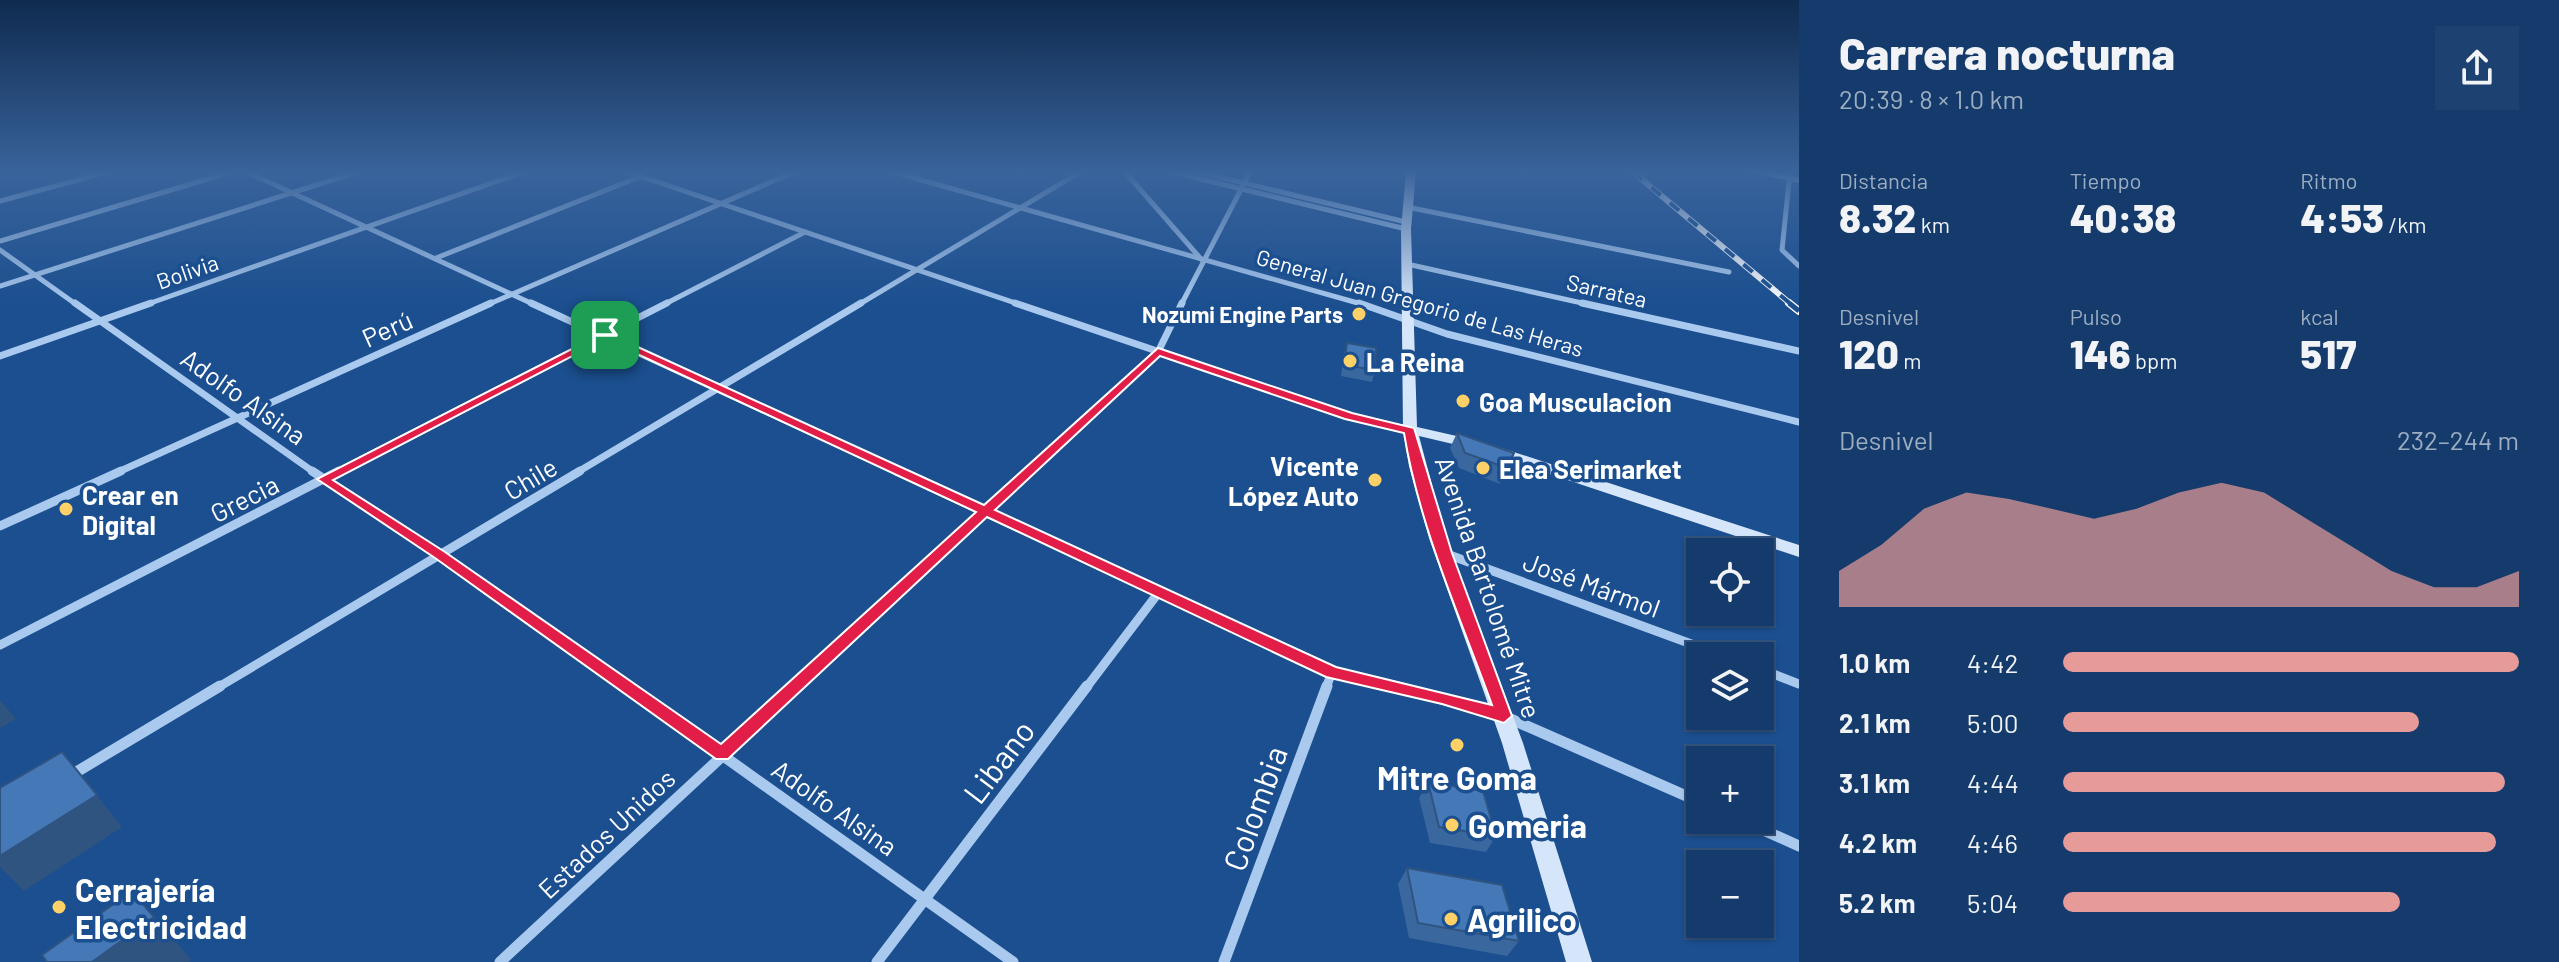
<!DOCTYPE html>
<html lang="es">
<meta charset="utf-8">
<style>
:root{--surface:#143b6b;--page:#1d4271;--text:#f1f3f6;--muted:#9dadc1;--line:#33557e;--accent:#e69b98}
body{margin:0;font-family:Barlow,sans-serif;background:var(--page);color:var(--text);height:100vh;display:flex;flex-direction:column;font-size:30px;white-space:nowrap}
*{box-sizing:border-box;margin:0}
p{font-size:26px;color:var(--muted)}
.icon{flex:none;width:44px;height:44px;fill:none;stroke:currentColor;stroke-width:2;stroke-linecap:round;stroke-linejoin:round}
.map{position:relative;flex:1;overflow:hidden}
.panel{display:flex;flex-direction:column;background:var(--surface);width:760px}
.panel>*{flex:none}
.buttons{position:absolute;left:1686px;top:538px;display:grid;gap:16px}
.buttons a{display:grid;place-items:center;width:88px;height:88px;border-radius:0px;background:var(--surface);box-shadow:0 2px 6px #0004,0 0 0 2px var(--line);font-size:40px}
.pin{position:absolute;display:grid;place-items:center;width:68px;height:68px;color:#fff;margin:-34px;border-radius:16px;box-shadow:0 4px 12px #0006}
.round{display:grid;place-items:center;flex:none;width:84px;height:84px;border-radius:0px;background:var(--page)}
.summary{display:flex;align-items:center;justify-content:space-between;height:136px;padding:0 40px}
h1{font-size:44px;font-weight:800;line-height:60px}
.figures{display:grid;grid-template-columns:repeat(3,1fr);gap:12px;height:136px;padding:8px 40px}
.figures div{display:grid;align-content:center}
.figures b{font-size:40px;font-weight:800}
.figures small{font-size:22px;font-weight:400}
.figures p{font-size:22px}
.chart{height:224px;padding:16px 40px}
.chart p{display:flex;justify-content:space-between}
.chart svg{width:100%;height:144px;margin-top:8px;fill:var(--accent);opacity:.7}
ul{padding:0 40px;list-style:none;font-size:26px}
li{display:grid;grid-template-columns:128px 96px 1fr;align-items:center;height:60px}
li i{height:20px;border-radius:10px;background:var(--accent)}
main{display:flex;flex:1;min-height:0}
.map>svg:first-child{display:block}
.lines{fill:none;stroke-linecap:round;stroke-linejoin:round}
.street-far3{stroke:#a9c9ee;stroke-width:5}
.street-far2{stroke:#a9c9ee;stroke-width:7}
.street-far1{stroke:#a9c9ee;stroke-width:9}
.street{stroke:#a9c9ee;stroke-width:11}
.secondary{fill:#d6e6fa;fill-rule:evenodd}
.rail-far1-casing{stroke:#fff;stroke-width:6}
.rail-casing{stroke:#fff;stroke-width:8}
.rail-far1{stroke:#1b4f8f;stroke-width:4;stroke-dasharray:12;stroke-linecap:butt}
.rail{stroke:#1b4f8f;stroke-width:5;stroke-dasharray:16;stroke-linecap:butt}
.wall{fill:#3a679d}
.shaded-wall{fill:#305480}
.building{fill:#4478b7;stroke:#305480;stroke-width:2}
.route{fill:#e11d48;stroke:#fff;stroke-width:2;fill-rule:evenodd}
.poi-dot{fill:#ffd166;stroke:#1b4f8f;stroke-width:3}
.labels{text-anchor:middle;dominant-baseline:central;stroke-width:7;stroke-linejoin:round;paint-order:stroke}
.far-street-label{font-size:22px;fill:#fff;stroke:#1b4f8f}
.far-poi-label{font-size:22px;font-weight:bold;fill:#fff;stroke:#1b4f8f;text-anchor:end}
.street-label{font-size:26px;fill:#fff;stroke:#1b4f8f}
.poi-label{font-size:26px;font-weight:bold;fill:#fff;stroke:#1b4f8f;text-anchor:start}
.near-street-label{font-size:32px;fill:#fff;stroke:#1b4f8f}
.near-poi-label{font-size:32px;font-weight:bold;fill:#fff;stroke:#1b4f8f;text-anchor:start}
</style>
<main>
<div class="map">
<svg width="1799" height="962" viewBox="0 0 1799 962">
<rect width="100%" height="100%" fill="#1b4f8f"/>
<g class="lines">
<g class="street-far3">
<path d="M 247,172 L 535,305"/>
<path d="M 628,172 L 1021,305"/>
<path d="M 893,172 L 1365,305"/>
<path d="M 1125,172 L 1201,259"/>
<path d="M 1172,172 L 1406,229"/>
<path d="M 1198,172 L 1406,222"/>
<path d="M 1790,172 L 1782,250 L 1799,266"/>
<path d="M 0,201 L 107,172"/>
<path d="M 1407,207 L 1729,272"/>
<path d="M 0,241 L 231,172"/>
<path d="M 0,250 L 77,305"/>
<path d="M 436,258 L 639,177"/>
<path d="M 1407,264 L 1591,305"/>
<path d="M 0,286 L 357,172"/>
<path d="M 145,305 L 523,172"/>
<path d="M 487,305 L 794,172"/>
<path d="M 663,305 L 805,232"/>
<path d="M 858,305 L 1080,172"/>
<path d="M 1181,305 L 1250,172"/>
</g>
<g class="street-far2">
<path d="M 75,303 L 315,473"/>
<path d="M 531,303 L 900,473"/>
<path d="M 1015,303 L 1349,416 L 1410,430"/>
<path d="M 1359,303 L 1447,334 L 1799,422"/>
<path d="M 1582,303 L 1799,351"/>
<path d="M 0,356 L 151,303"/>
<path d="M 116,473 L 491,303"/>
<path d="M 335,473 L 667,303"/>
<path d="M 576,473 L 861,303"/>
<path d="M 1027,473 L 1158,352 L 1182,303"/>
</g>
<g class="street-far1">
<path d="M 312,471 L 440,555 L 627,688"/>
<path d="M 896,471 L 1332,672 L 1403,688"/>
<path d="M 0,526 L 121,471"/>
<path d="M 1444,553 L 1724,656"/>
<path d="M 0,645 L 339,471"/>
<path d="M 1760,669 L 1799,684"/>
<path d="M 217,688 L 580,471"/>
<path d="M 795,688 L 1030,471"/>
<path d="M 1086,688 L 1159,592"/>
<path d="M 1326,688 L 1332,672"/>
</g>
<g class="street">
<path d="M 625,686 L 1013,962"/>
<path d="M 1394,686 L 1504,716 L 1700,802"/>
<path d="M 68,777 L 220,686"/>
<path d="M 1741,820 L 1799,846"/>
<path d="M 500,962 L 798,686"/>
<path d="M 877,962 L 1087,686"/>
<path d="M 1224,962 L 1327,686"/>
</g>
<g class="secondary">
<path d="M 1406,172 L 1416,172 L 1411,229 L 1417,427 L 1483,442 L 1799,545 L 1799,557 L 1474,449 L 1419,436 L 1446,538 L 1523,743 L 1592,962 L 1566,962 L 1502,743 L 1429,538 L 1409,466 L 1403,430 L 1401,229 Z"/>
<path d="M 1750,172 L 1772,172 L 1799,177 L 1799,183 Z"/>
</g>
<defs>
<path id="rail-far1" d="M 1633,172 L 1792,305"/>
<path id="rail" d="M 1789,303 L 1799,311"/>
</defs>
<use href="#rail-far1" class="rail-far1-casing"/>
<use href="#rail" class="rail-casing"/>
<use href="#rail-far1" class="rail-far1"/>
<use href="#rail" class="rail"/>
</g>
<g class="wall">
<path d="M 1347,343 L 1375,370 L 1372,382 L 1341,376 L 1344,354 Z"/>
<path d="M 1457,433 L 1514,453 L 1500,484 L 1459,468 L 1450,448 Z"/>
<path d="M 1428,782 L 1496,836 L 1486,852 L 1430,843 L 1419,798 Z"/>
<path d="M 1407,868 L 1519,941 L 1507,956 L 1409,938 L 1398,884 Z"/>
</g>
<g class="shaded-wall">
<path d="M 0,700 L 16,719 L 0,728 Z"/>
<path d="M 62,752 L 122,827 L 24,891 L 0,867 L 0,856 Z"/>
<path d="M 132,891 L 170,934 L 191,960 L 189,962 L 92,962 Z"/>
</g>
<g class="building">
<path d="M 1347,343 L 1376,348 L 1375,370 L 1344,365 Z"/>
<path d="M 1457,433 L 1514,453 L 1507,468 L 1465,453 Z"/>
<path d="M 62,752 L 97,795 L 0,856 L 0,788 Z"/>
<path d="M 1428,782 L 1483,791 L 1496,836 L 1439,827 Z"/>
<path d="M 1407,868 L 1502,885 L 1519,941 L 1418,923 Z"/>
<path d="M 132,891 L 154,917 L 92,962 L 47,962 L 42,955 Z"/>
</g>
<linearGradient id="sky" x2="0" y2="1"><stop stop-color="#0f2b4f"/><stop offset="0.56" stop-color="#39639b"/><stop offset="1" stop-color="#39639b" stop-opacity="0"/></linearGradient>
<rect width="1799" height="307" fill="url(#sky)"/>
<path class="route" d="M 605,332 L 984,505 L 1158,348 L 1352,413 L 1414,428 L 1452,553 L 1512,716 L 1504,723 L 1442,704 L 1326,677 L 987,517 L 728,759 L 716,759 L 435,558 L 317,479 ZM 605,339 L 976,512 L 721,744 L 445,552 L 333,480 ZM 1160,356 L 1345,419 L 1404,433 C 1419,526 1460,617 1492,705 L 1336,667 L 995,510 Z"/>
<g class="poi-dot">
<circle cx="1359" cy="314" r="8"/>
<circle cx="1350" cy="361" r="8"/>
<circle cx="1463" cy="401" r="8"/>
<circle cx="1483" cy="468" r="8"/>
<circle cx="1375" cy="480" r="8"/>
<circle cx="66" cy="509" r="8"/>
<circle cx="1457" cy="745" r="8"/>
<circle cx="1452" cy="825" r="8"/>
<circle cx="59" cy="907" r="8"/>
<circle cx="1451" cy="919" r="8"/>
</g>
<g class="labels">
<g class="far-street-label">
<text transform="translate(187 271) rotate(-19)">Bolivia</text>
<text transform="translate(1607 290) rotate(13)">Sarratea</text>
<text transform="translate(1420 302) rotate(16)">General Juan Gregorio de Las Heras</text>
</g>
<g class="far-poi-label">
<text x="1343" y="314">Nozumi Engine Parts</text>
</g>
<g class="street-label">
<text transform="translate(387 328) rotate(-24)">Perú</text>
<text transform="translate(244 396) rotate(35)">Adolfo Alsina</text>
<text transform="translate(530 478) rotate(-31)">Chile</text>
<text transform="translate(244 498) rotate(-27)">Grecia</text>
<text transform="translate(1592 584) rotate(20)">José Mármol</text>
<text transform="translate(1489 587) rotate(71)">Avenida Bartolomé Mitre</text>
<text transform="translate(835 807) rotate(35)">Adolfo Alsina</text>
<text transform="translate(606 833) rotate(-43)">Estados Unidos</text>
</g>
<g class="poi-label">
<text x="1366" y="361">La Reina</text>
<text x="1479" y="401">Goa Musculacion</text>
<text x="1359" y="465" text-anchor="end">Vicente<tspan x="1359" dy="30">López Auto</tspan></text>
<text x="1499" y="468">Elea Serimarket</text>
<text x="82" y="494">Crear en<tspan x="82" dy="30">Digital</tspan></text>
</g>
<g class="near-street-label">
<text transform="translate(998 761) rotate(-53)">Libano</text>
<text transform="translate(1254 808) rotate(-70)">Colombia</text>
</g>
<g class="near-poi-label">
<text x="1457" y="777" text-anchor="middle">Mitre Goma</text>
<text x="1468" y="825">Gomeria</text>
<text x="75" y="889">Cerrajería<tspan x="75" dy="37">Electricidad</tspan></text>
<text x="1467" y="919">Agrilico</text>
</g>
</g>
</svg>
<div class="buttons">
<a><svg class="icon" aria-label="locate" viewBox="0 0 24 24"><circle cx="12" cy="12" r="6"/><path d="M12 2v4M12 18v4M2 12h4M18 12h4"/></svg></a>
<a><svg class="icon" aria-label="layers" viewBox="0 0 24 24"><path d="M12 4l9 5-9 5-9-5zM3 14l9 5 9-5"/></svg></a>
<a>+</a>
<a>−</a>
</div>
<div class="pin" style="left:605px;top:335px;background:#1e9e55"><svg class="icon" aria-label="arrive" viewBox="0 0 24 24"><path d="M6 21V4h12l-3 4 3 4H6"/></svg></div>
</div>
<section class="panel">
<div class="summary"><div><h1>Carrera nocturna</h1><p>20:39 · 8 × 1.0 km</p></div><a class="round"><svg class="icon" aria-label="share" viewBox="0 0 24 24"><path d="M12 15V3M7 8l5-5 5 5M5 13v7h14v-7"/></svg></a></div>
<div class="figures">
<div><p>Distancia</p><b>8.32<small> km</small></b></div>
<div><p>Tiempo</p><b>40:38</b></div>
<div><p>Ritmo</p><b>4:53<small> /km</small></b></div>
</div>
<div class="figures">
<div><p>Desnivel</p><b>120<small> m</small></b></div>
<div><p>Pulso</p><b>146<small> bpm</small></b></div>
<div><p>kcal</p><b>517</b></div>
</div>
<div class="chart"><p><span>Desnivel</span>232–244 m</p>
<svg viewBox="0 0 160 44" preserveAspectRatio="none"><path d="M0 44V33L10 25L20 14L30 9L40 11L50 14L60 17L70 14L80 9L90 6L100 9L110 17L120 25L130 33L140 38L150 38L160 33V44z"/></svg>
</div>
<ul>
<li><b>1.0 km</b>4:42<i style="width:100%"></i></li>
<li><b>2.1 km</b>5:00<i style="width:78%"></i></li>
<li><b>3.1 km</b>4:44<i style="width:97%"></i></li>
<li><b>4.2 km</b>4:46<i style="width:95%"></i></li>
<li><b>5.2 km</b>5:04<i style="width:74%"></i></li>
</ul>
</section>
</main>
